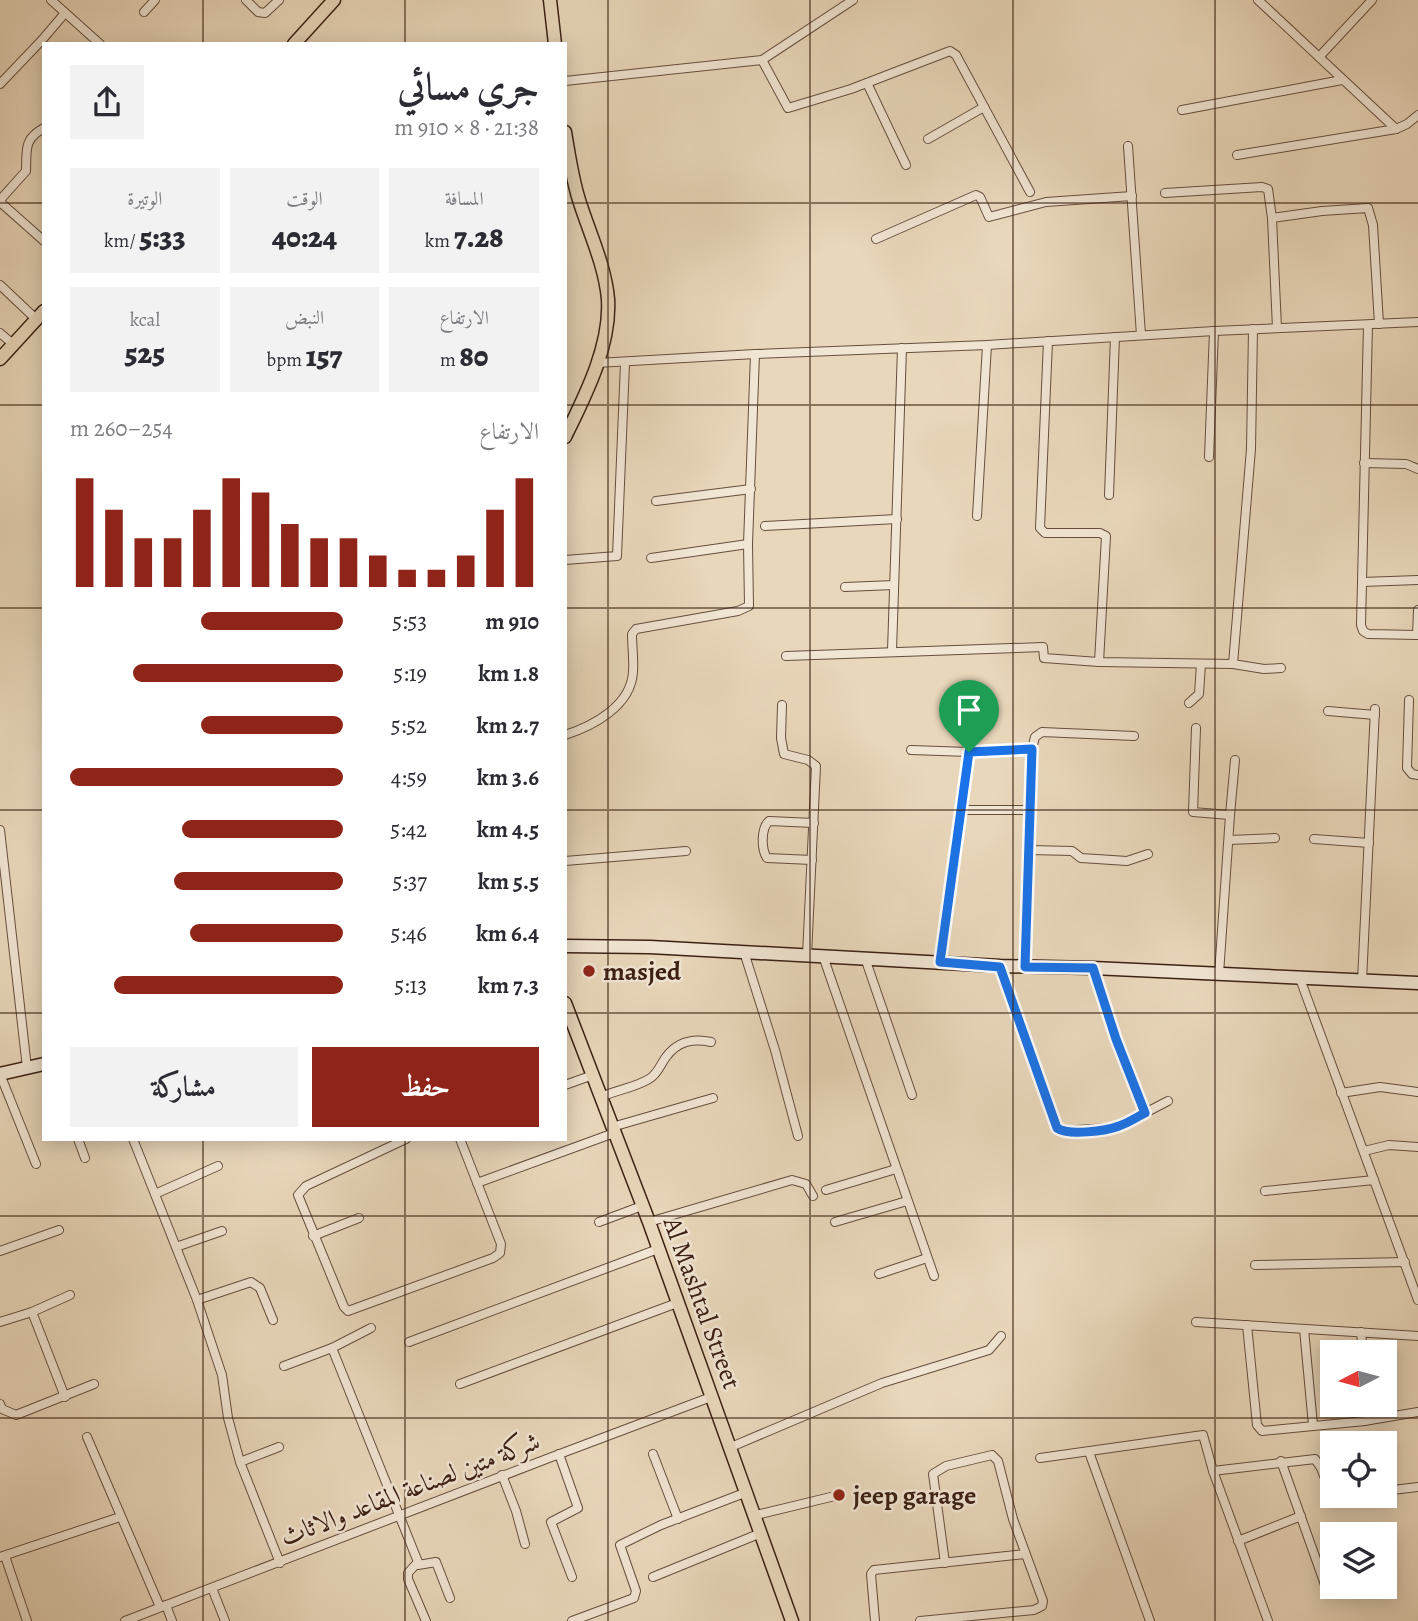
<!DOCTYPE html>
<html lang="ar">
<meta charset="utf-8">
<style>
:root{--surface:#fff;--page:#f2f2f3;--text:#2b2b33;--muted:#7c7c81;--accent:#8f2418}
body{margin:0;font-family:Alegreya,Amiri,serif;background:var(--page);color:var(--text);direction:rtl;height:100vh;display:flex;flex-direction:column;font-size:26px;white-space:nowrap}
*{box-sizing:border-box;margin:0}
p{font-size:23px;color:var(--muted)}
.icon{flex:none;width:38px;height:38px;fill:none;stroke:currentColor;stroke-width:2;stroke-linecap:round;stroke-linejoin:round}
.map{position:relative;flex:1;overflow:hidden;direction:ltr}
.side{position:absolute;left:42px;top:42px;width:525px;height:1099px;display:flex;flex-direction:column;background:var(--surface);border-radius:0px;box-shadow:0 4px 18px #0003;direction:rtl}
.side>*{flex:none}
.needle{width:46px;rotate:264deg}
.tools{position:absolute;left:1320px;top:1340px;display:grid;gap:14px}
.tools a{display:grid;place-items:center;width:77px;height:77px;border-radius:0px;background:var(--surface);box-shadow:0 4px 18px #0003;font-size:35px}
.pin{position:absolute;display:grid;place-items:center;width:60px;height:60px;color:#fff;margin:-72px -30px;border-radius:50% 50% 50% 0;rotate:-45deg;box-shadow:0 0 7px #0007}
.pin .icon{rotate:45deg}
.round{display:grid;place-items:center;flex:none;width:74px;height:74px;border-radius:0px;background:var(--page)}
.overview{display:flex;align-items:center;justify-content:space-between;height:119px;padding:0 28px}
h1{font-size:38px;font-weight:800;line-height:52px}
.stats{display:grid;grid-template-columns:repeat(3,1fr);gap:10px;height:119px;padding:7px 28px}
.stats div{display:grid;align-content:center;border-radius:0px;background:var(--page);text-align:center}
.stats b{font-size:30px;font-weight:800}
.stats small{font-size:19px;font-weight:400}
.stats p{font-size:19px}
.chart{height:196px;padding:14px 28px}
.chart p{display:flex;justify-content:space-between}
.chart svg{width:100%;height:126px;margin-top:7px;stroke:var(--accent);stroke-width:6}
.primary-button{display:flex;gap:14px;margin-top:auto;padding:14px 28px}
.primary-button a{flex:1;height:80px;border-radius:0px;background:var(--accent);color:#fff;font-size:28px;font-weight:800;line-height:80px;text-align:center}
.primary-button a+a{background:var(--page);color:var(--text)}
ul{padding:0 28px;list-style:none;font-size:23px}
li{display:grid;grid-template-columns:112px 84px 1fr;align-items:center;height:52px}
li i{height:18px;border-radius:9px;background:var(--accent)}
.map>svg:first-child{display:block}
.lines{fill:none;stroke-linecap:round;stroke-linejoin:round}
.minor-casing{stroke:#664e3d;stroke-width:10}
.secondary-casing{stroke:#3b2013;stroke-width:15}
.primary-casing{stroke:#3b2013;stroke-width:15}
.minor{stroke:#f1e5d3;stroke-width:8}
.secondary{stroke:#f1e5d3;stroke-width:12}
.primary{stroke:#e9d7bb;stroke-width:12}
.route-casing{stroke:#fff;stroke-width:14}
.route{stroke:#1a73e8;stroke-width:9}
.grid{fill:none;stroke:#3b2013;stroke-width:2;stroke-opacity:0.55}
.poi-dot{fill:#8f2418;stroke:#f1e5d3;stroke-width:2.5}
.labels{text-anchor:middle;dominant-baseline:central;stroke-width:5;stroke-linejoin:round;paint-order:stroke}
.poi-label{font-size:26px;font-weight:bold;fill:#3b2013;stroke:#f1e5d3;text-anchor:start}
.street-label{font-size:26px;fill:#3b2013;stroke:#f1e5d3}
</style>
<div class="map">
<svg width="1418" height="1621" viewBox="0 0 1418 1621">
<rect width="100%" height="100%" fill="#e9d7bb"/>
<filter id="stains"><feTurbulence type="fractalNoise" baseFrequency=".00286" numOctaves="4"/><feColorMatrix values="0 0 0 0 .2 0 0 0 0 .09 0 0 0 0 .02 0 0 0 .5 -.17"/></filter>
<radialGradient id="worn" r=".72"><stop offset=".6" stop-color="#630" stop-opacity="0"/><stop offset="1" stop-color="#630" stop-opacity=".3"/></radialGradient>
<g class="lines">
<defs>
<g id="minor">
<path d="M 51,0 L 100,44"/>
<path d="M 246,0 L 258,12 L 265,13 L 279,0"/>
<path d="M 1258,0 L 1396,129"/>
<path d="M 144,12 L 155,0"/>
<path d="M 1319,57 L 1372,0"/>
<path d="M 762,60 L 788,108 L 851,89 L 950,51 L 956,55 L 1030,192"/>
<path d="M 565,81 L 762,60 L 853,0"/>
<path d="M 867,83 L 906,165"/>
<path d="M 0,84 L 42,40 L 65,13"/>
<path d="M 1182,110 L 1342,80"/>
<path d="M 928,139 L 984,107"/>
<path d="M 1128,146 L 1141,335"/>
<path d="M 1237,155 L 1396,129 L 1407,124 L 1418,115"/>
<path d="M 1165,193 L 1262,187 L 1268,189 L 1272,218 L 1277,328"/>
<path d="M 0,200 L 26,171 C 27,151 23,139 44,128"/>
<path d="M 0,202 L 44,241"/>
<path d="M 1272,218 L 1322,211 L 1368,208 L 1373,225 L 1379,324"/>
<path d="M 876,239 L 976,195 L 980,197 L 989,217 L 1046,202 L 1132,196"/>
<path d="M 0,285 L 36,319"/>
<path d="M 1368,325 L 1361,625 L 1363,631 L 1368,634 L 1418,635"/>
<path d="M 0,333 L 13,344"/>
<path d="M 1048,341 L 1040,528 L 1045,533 L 1100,533 L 1106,536 L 1099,662 L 1233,664 L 1251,449 L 1253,329"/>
<path d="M 597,363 L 755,354 L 987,345 L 1214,331 L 1418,322"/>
<path d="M 1209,457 L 1214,331"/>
<path d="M 1364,463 L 1406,464 L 1418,469"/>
<path d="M 1109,495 L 1115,337"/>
<path d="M 656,501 L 751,489"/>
<path d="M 977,516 L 987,345"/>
<path d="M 765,526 L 897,519"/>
<path d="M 651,558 L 748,544"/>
<path d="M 565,560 L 617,556 L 625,363"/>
<path d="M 1362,582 L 1418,580"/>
<path d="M 845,587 L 894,585"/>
<path d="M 1417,635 L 1418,610"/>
<path d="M 892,651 L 902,348"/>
<path d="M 786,656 L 1043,647 L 1044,658 L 1099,662"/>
<path d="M 1233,664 L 1264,669 L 1281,668"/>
<path d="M 1409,700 L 1407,768 L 1412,774 L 1418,775"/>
<path d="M 1189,703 L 1199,694 L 1201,664"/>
<path d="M 782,705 L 781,738 L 784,754 L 808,760 L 816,766 L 807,955"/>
<path d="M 1328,711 L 1375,715"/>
<path d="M 1196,728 L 1193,812 L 1230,815 L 1219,974"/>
<path d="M 565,735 C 593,726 631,706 633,672 C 634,660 632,647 632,634 L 636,629 L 738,611 L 749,606 L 748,544 L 755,354"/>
<path d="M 911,750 L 969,752 L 940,962"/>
<path d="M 969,752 L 1032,749 L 1035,737 L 1042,732 L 1134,736"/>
<path d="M 961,810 L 1030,810"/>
<path d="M 1230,815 L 1235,760"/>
<path d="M 0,830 L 27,1068"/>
<path d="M 1314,839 L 1369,843"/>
<path d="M 1229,840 L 1275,838"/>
<path d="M 1029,850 L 1072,851 L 1081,858 L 1127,861 L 1148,854"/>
<path d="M 812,860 L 767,858 C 761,849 761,828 769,821 L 814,823"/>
<path d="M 565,861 L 686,851"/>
<path d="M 744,952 L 775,1050 L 798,1136"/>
<path d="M 823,956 L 934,1276"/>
<path d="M 865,958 L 912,1095"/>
<path d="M 1000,966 L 1050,1110 L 1060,1131 L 1110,1128 L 1122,1125 L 1168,1101"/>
<path d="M 1025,967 L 1032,749"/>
<path d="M 1093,968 L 1116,1039 L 1145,1113"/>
<path d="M 1299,976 L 1418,1300"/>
<path d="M 1362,981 L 1375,709"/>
<path d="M 0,1074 L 36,1164"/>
<path d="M 565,1085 L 593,1075"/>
<path d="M 1341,1093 L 1380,1087 L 1418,1092"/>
<path d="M 601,1097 C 616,1090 634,1088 649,1079 C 658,1074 660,1065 666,1057 C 678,1041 693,1038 711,1042"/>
<path d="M 612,1127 L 713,1098"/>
<path d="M 78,1139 L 85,1158"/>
<path d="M 133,1139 L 197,1300 L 222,1375 L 228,1418 L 240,1462 L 280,1563"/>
<path d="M 406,1139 L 306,1186 L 298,1195 L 344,1307 L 348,1311 L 493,1258 L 500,1253 L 501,1244 L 460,1139"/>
<path d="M 1364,1151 L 1389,1145 L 1418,1147"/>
<path d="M 477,1183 L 614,1133"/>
<path d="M 826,1190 L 896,1169"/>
<path d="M 1265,1191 L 1374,1180"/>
<path d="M 155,1194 L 218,1166"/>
<path d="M 599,1222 L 642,1206"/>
<path d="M 649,1222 L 792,1180 L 806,1184 L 813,1196"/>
<path d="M 835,1222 L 907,1201"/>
<path d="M 313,1236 L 359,1218"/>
<path d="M 176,1247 L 222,1231"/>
<path d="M 0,1251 L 59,1230"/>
<path d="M 1255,1265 L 1405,1262"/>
<path d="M 879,1274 L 927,1258"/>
<path d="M 197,1300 L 251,1282 L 260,1288 L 273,1320"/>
<path d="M 32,1312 L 65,1397"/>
<path d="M 0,1322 L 32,1312 L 70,1295"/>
<path d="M 1196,1322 L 1418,1336"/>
<path d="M 1247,1325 L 1257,1425 L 1262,1431 L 1365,1421 L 1370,1420 L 1370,1405"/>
<path d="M 371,1328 L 332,1348 L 418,1562 L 408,1573 L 408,1579 L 426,1621"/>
<path d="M 1304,1329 L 1313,1425"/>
<path d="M 1361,1332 L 1363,1353"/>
<path d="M 409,1342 L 658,1249"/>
<path d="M 284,1366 L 332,1348"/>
<path d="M 460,1384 L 677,1303"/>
<path d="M 0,1404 L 2,1409 L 16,1415 L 94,1384"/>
<path d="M 1370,1420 L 1418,1412"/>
<path d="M 87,1437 L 160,1607"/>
<path d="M 731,1447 L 882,1383 L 989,1350 L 1001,1336"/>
<path d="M 1089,1452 L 1150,1621"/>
<path d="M 559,1454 L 578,1508 L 551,1522 L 572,1577"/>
<path d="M 653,1454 L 678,1519"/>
<path d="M 1040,1458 L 1203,1435 L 1213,1471 L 1268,1621"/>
<path d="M 1281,1461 L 1328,1593"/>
<path d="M 240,1462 L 279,1447"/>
<path d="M 1213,1471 L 1315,1459 L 1321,1468 L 1332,1496"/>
<path d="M 502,1475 L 516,1511 L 525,1544"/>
<path d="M 1384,1491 L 1418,1487"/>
<path d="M 756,1515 L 839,1495"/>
<path d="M 1238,1541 L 1301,1516"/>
<path d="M 5,1556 L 27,1621"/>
<path d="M 0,1557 L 120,1517"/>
<path d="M 418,1565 L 436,1562 L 450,1598"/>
<path d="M 653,1577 L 761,1533"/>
<path d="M 212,1588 L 225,1621"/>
<path d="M 166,1605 L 172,1621"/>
<path d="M 125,1621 C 320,1546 515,1470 711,1397"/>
<path d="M 572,1621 L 634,1598 L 636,1591 L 620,1545 L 661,1525 L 747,1492"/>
<path d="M 875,1621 L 871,1574 L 874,1570 L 1025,1554"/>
<path d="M 920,1621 L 1034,1610 L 1042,1606 L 1043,1601 L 1013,1519 L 998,1461 L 992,1455 L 946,1466 L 933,1474 L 945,1563"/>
</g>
<g id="secondary">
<path d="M 565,946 L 650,947 L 1000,966 L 1093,968 L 1418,983"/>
<path d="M 0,1074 L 44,1064"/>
</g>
<g id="primary">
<path d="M 550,0 L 555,44"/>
<path d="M 294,44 L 334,0"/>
<path d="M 565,132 C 569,155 572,178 579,200 C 589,232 605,265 608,299 C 611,346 585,396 565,437"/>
<path d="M 0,359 L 44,311"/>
<path d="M 565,1003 L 649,1222 L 792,1621"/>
</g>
</defs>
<use href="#minor" class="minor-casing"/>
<use href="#secondary" class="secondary-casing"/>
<use href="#primary" class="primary-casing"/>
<use href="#minor" class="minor"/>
<use href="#secondary" class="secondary"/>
<use href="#primary" class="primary"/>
</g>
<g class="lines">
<defs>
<path id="route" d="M 1032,749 L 1025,967 L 1093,968 L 1116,1039 L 1145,1113 C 1137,1117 1128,1123 1119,1126 C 1106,1131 1068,1136 1057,1128 L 1000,967 L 940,962 L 969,752 Z"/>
</defs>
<use href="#route" class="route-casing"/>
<use href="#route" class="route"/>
</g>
<path class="grid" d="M 203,0 L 203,44M 405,0 L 405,44M 608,0 L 608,1621M 810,0 L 810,1621M 1013,0 L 1013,1621M 1215,0 L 1215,1621M 0,203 L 44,203M 565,203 L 1418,203M 0,405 L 44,405M 565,405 L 1418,405M 0,608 L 44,608M 565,608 L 1418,608M 0,810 L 44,810M 565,810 L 1418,810M 0,1013 L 44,1013M 565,1013 L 1418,1013M 203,1139 L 203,1621M 405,1139 L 405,1621M 0,1216 L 1418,1216M 0,1418 L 1418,1418"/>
<g class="poi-dot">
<circle cx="589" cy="971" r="7"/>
<circle cx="839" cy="1495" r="7"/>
</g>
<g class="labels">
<g class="poi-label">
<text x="603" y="971">masjed</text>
<text x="853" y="1495">jeep garage</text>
</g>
<g class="street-label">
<text transform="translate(702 1303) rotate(70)">Al Mashtal Street</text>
<text transform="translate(410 1489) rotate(-21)">شركة متين لصناعة المقاعد والاثاث</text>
</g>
</g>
<rect width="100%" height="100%" filter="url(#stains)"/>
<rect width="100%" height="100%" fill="url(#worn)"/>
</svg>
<div class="tools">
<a><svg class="needle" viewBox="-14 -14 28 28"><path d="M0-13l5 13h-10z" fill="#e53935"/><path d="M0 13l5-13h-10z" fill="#7c7c81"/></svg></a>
<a><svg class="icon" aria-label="locate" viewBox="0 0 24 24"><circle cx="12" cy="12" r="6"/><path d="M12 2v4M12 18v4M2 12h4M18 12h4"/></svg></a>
<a><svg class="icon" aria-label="layers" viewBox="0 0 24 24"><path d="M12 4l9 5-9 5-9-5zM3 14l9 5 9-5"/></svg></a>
</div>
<div class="pin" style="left:969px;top:752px;background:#1e9e55"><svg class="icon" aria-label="arrive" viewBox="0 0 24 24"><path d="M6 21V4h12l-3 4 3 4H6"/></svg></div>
<section class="side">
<div class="overview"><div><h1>جري مسائي</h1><p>21:38 · 8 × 910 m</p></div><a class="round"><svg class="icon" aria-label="share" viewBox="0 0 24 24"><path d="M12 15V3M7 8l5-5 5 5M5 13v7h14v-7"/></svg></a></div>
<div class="stats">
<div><p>المسافة</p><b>7.28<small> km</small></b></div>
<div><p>الوقت</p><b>40:24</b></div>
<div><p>الوتيرة</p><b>5:33<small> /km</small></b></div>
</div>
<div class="stats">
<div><p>الارتفاع</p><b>80<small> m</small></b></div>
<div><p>النبض</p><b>157<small> bpm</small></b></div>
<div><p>kcal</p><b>525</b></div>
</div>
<div class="chart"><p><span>الارتفاع</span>254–260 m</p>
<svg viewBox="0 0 160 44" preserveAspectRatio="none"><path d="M5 44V6M15 44V17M25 44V27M35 44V27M45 44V17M55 44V6M65 44V11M75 44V22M85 44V27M95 44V27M105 44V33M115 44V38M125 44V38M135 44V33M145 44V17M155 44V6"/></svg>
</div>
<ul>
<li><b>910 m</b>5:53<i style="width:52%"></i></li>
<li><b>1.8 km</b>5:19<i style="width:77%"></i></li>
<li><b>2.7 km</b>5:52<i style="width:52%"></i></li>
<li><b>3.6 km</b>4:59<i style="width:100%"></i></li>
<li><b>4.5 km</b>5:42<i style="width:59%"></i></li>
<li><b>5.5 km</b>5:37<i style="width:62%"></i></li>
<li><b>6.4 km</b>5:46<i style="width:56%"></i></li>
<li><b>7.3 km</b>5:13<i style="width:84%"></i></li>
</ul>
<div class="primary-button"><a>حفظ</a><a>مشاركة</a></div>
</section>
</div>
